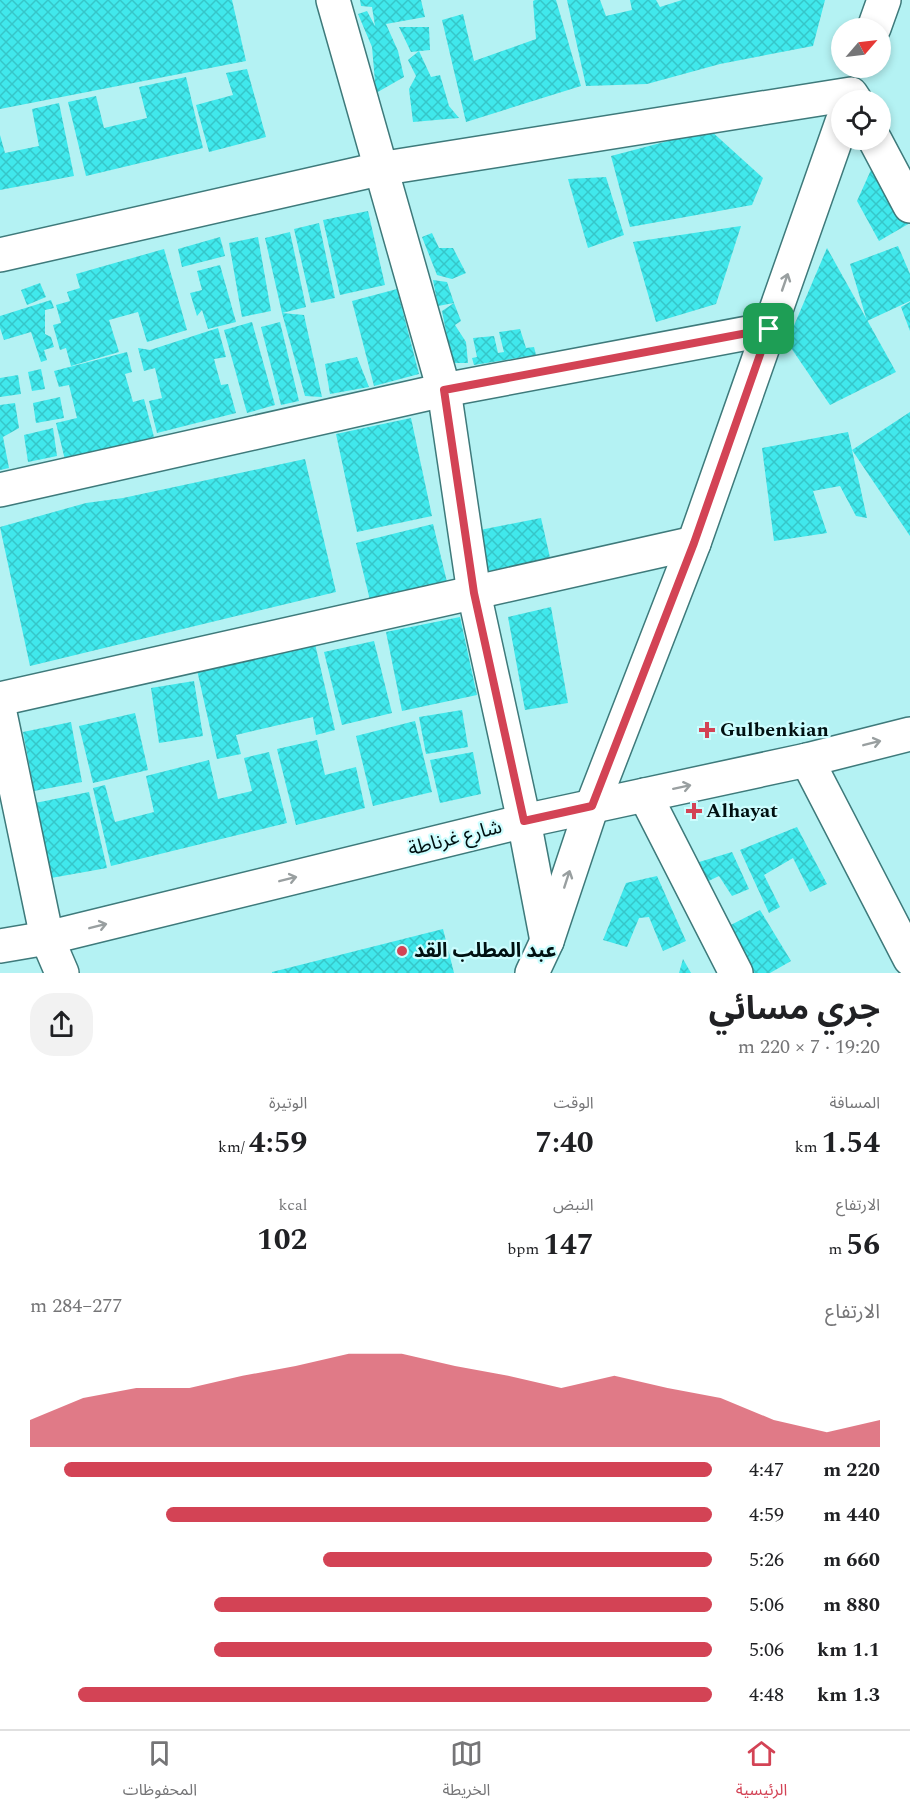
<!DOCTYPE html>
<html lang="ar">
<meta charset="utf-8">
<style>
:root{--surface:#fff;--page:#f2f2f2;--text:#202124;--muted:#757577;--line:#e0e0e0;--accent:#d34355}
body{margin:0;font-family:Spectral,"Noto Sans Arabic",serif;background:var(--page);color:var(--text);direction:rtl;height:100vh;display:flex;flex-direction:column;font-size:22px;white-space:nowrap}
*{box-sizing:border-box;margin:0}
p{font-size:20px;color:var(--muted)}
.icon{flex:none;width:33px;height:33px;fill:none;stroke:currentColor;stroke-width:2;stroke-linecap:round;stroke-linejoin:round}
.map{position:relative;height:973px;overflow:hidden;direction:ltr}
.panel{display:flex;flex-direction:column;background:var(--surface);flex:1}
.panel>*{flex:none}
.needle{width:39px;rotate:62deg}
.controls{position:absolute;left:831px;top:18px;display:grid;gap:12px}
.controls a{display:grid;place-items:center;width:60px;height:60px;border-radius:50%;background:var(--surface);box-shadow:0 3px 9px #0003;font-size:30px}
.pin{position:absolute;display:grid;place-items:center;width:51px;height:51px;color:#fff;margin:-26px;border-radius:12px;box-shadow:0 3px 9px #0006}
.round{display:grid;place-items:center;flex:none;width:63px;height:63px;border-radius:24px;background:var(--page)}
.summary{display:flex;align-items:center;justify-content:space-between;height:102px;padding:0 30px}
h1{font-size:33px;font-weight:700;line-height:45px}
.metrics{display:grid;grid-template-columns:repeat(3,1fr);gap:9px;height:102px;padding:6px 30px}
.metrics div{display:grid;align-content:center}
.metrics b{font-size:30px;font-weight:700}
.metrics small{font-size:16px;font-weight:400}
.metrics p{font-size:16px}
.chart{height:168px;padding:12px 30px}
.chart p{display:flex;justify-content:space-between}
.chart svg{width:100%;height:108px;margin-top:6px;fill:var(--accent);opacity:.7}
ul{padding:0 30px;list-style:none;font-size:20px}
li{display:grid;grid-template-columns:96px 72px 1fr;align-items:center;height:45px}
li i{height:15px;border-radius:8px;background:var(--accent)}
.menu{display:flex;justify-content:space-around;align-items:center;height:84px;border-top:2px solid var(--line);background:var(--surface);font-size:16px;color:var(--muted)}
.menu a{display:grid;justify-items:center;gap:3px}
.menu .active{color:var(--accent)}
.map>svg:first-child{display:block}
.building{fill:url(#building-cross-hatch)}
.lines{fill:none;stroke-linecap:round;stroke-linejoin:round}
.minor-casing{stroke:#3e7a7b;stroke-width:36}
.major-casing{stroke:#3e7a7b;stroke-width:36}
.minor{stroke:#fff;stroke-width:33}
.major{stroke:#fff;stroke-width:33}
.oneway{stroke:#999fa0}
.route-casing{stroke:#fff;stroke-width:12}
.route{stroke:#d34355;stroke-width:8}
.poi-dot{fill:#d34355;stroke:#ccfdfe;stroke-width:2}
.labels{text-anchor:middle;dominant-baseline:central;stroke-width:4.5;stroke-linejoin:round;paint-order:stroke}
.poi-label{font-size:20px;font-weight:bold;fill:#001011;stroke:#ccfdfe;text-anchor:start}
.street-label{font-size:20px;fill:#001011;stroke:#ccfdfe}
</style>
<div class="map">
<svg width="910" height="973" viewBox="0 0 910 973">
<defs>
<pattern id="building-cross-hatch" width="8" height="8" patternUnits="userSpaceOnUse" patternTransform="scale(1.5)"><rect width="8" height="8" fill="#40e8ec"/><path d="M0 0l8 8M0 8l8-8" fill="none" stroke="#36c6c9"/></pattern>
</defs>
<rect width="100%" height="100%" fill="#b4f2f3"/>
<g class="building">
<path d="M 0,0 L 232,0 L 246,61 L 0,109 Z"/>
<path d="M 360,0 L 421,0 L 425,17 L 386,24 L 398,51 L 404,77 L 376,93 L 372,47 L 358,14 L 367,11 L 375,26 L 372,7 L 361,6 Z"/>
<path d="M 535,0 L 556,0 L 581,86 L 466,122 L 442,20 L 463,14 L 474,61 L 536,39 L 533,1 Z"/>
<path d="M 567,0 L 600,0 L 606,16 L 632,10 L 630,0 L 656,0 L 660,7 L 682,0 L 825,0 L 813,46 L 720,64 L 647,84 L 586,86 Z"/>
<path d="M 399,27 L 429,27 L 430,50 L 411,52 Z"/>
<path d="M 419,51 L 431,77 L 440,75 L 449,106 L 459,118 L 413,122 L 409,89 L 416,76 L 408,60 Z"/>
<path d="M 247,69 L 266,137 L 209,152 L 196,105 L 233,95 L 226,73 Z"/>
<path d="M 186,77 L 203,148 L 86,176 L 68,102 L 96,96 L 104,128 L 147,118 L 139,87 Z"/>
<path d="M 59,103 L 74,176 L 0,190 L 0,135 L 5,153 L 39,146 L 32,109 Z"/>
<path d="M 710,130 L 763,178 L 752,205 L 630,227 L 611,156 Z"/>
<path d="M 880,150 L 910,206 L 910,223 L 879,241 L 857,201 Z"/>
<path d="M 606,177 L 624,235 L 588,248 L 568,179 Z"/>
<path d="M 368,211 L 385,285 L 340,295 L 323,220 Z"/>
<path d="M 319,223 L 335,298 L 311,303 L 294,229 Z"/>
<path d="M 741,226 L 716,304 L 656,322 L 633,242 Z"/>
<path d="M 290,232 L 306,307 L 282,313 L 265,238 Z"/>
<path d="M 432,233 L 439,248 L 453,248 L 466,273 L 452,279 L 437,275 L 422,237 Z"/>
<path d="M 220,237 L 225,256 L 182,267 L 178,249 Z"/>
<path d="M 258,237 L 271,311 L 242,317 L 229,243 Z"/>
<path d="M 898,246 L 910,274 L 910,301 L 867,321 L 850,264 Z"/>
<path d="M 827,248 L 896,372 L 830,405 L 787,342 Z"/>
<path d="M 164,249 L 187,330 L 147,342 L 138,312 L 109,320 L 119,352 L 71,366 L 66,348 L 60,350 L 53,325 L 61,323 L 56,305 L 70,301 L 67,292 L 80,288 L 76,274 Z"/>
<path d="M 220,265 L 236,322 L 208,329 L 202,310 L 197,316 L 190,293 L 202,290 L 197,271 Z"/>
<path d="M 433,280 L 447,282 L 454,303 L 438,306 Z"/>
<path d="M 40,283 L 46,297 L 27,305 L 21,290 Z"/>
<path d="M 397,289 L 419,374 L 374,386 L 352,301 Z"/>
<path d="M 51,300 L 54,308 L 45,310 L 45,334 L 51,337 L 54,347 L 44,350 L 47,360 L 41,362 L 31,332 L 4,340 L 0,328 L 0,316 Z"/>
<path d="M 910,302 L 910,331 L 901,307 Z"/>
<path d="M 454,303 L 461,321 L 455,325 L 466,342 L 468,363 L 452,363 L 442,311 Z"/>
<path d="M 282,313 L 304,315 L 322,397 L 305,396 Z"/>
<path d="M 252,322 L 275,405 L 247,413 L 224,330 Z"/>
<path d="M 280,322 L 299,401 L 281,405 L 261,327 Z"/>
<path d="M 218,328 L 226,357 L 214,359 L 221,385 L 228,384 L 236,413 L 157,433 L 149,401 L 162,398 L 155,368 L 144,371 L 138,348 L 150,350 Z"/>
<path d="M 520,329 L 526,348 L 534,347 L 536,355 L 474,365 L 472,358 L 477,357 L 473,338 L 494,336 L 498,353 L 504,352 L 499,332 Z"/>
<path d="M 127,352 L 132,372 L 125,374 L 133,402 L 144,399 L 154,437 L 65,460 L 56,423 L 77,418 L 69,385 L 59,387 L 54,371 Z"/>
<path d="M 357,357 L 369,387 L 330,394 L 325,364 Z"/>
<path d="M 41,369 L 45,389 L 32,391 L 28,372 Z"/>
<path d="M 18,375 L 21,394 L 0,397 L 0,378 Z"/>
<path d="M 60,397 L 64,418 L 36,423 L 33,403 Z"/>
<path d="M 15,403 L 19,428 L 3,437 L 9,468 L 0,470 L 0,405 Z"/>
<path d="M 910,412 L 910,536 L 852,450 Z"/>
<path d="M 411,418 L 432,516 L 357,532 L 336,434 Z"/>
<path d="M 53,428 L 57,456 L 28,462 L 24,435 Z"/>
<path d="M 848,432 L 867,518 L 856,516 L 840,486 L 813,491 L 827,533 L 774,541 L 762,448 Z"/>
<path d="M 305,459 L 336,592 L 30,666 L 0,527 L 86,503 L 123,498 Z"/>
<path d="M 541,518 L 551,562 L 488,571 L 480,530 Z"/>
<path d="M 433,524 L 447,582 L 370,600 L 356,543 Z"/>
<path d="M 551,607 L 568,703 L 525,710 L 508,617 Z"/>
<path d="M 460,617 L 477,695 L 402,711 L 386,632 Z"/>
<path d="M 374,641 L 392,713 L 342,725 L 324,652 Z"/>
<path d="M 315,644 L 335,730 L 316,735 L 313,717 L 236,735 L 241,754 L 217,759 L 197,670 Z"/>
<path d="M 194,681 L 203,736 L 159,743 L 151,688 Z"/>
<path d="M 462,710 L 468,747 L 426,754 L 419,717 Z"/>
<path d="M 135,713 L 148,770 L 93,783 L 79,726 Z"/>
<path d="M 415,721 L 432,792 L 373,806 L 356,736 Z"/>
<path d="M 71,722 L 82,782 L 34,791 L 23,732 Z"/>
<path d="M 317,740 L 325,775 L 356,767 L 365,808 L 296,825 L 277,749 Z"/>
<path d="M 269,752 L 287,823 L 111,866 L 93,788 L 105,785 L 115,822 L 154,812 L 146,776 L 209,760 L 218,799 L 252,791 L 244,758 Z"/>
<path d="M 473,752 L 481,794 L 440,803 L 430,760 Z"/>
<path d="M 89,792 L 107,868 L 51,878 L 35,803 Z"/>
<path d="M 797,827 L 827,884 L 810,892 L 793,858 L 764,875 L 780,907 L 769,913 L 740,850 Z"/>
<path d="M 732,852 L 749,889 L 732,896 L 719,876 L 696,887 L 686,866 Z"/>
<path d="M 657,876 L 686,941 L 663,951 L 649,917 L 639,918 L 627,947 L 603,940 L 626,883 Z"/>
<path d="M 760,910 L 791,961 L 770,973 L 751,973 L 721,930 Z"/>
<path d="M 443,929 L 454,973 L 272,973 L 272,972 Z"/>
<path d="M 683,959 L 691,973 L 679,973 Z"/>
</g>
<g class="lines">
<defs>
<g id="minor">
<path d="M 333,0 L 444,390 L 474,593 L 524,821 L 547,941"/>
<path d="M 874,28 L 884,0"/>
<path d="M 875,140 L 910,206"/>
<path d="M 0,255 L 379,169 L 851,94 L 855,100"/>
<path d="M 0,490 L 444,390 L 769,329"/>
<path d="M 0,699 L 694,543"/>
<path d="M 0,713 L 47,938 L 62,973"/>
<path d="M 807,760 L 910,959"/>
<path d="M 645,795 L 736,973"/>
<path d="M 532,973 L 547,941 L 592,806 L 694,543 L 842,122"/>
</g>
<path id="major" d="M 0,946 L 47,938 L 524,821 L 807,760 L 910,734"/>
</defs>
<use href="#minor" class="minor-casing"/>
<use href="#major" class="major-casing"/>
<use href="#minor" class="minor"/>
<use href="#major" class="major"/>
</g>
<defs><path id="oneway-shaft" d="M-6 0H5M1.5-3L5.5 0L1.5 3" fill="none" stroke-width="1.6" stroke-linecap="round" stroke-linejoin="round" transform="scale(1.5)"/></defs>
<g class="oneway">
<use href="#oneway-shaft" transform="translate(785 282) rotate(-71)"/>
<use href="#oneway-shaft" transform="translate(872 743) rotate(-14)"/>
<use href="#oneway-shaft" transform="translate(682 787) rotate(-12)"/>
<use href="#oneway-shaft" transform="translate(288 879) rotate(-14)"/>
<use href="#oneway-shaft" transform="translate(567 879) rotate(-72)"/>
<use href="#oneway-shaft" transform="translate(98 926) rotate(-14)"/>
</g>
<g class="lines">
<defs>
<path id="route" d="M 769,329 L 694,543 L 592,806 L 524,821 L 474,593 L 444,390 Z"/>
</defs>
<use href="#route" class="route-casing"/>
<use href="#route" class="route"/>
</g>
<g class="poi-dot">
<path d="M704 721h6v6h6v6h-6v6h-6v-6h-6v-6h6z"/>
<path d="M691 802h6v6h6v6h-6v6h-6v-6h-6v-6h6z"/>
<circle cx="402" cy="951" r="6"/>
</g>
<g class="labels">
<g class="poi-label">
<text x="720" y="730">Gulbenkian</text>
<text x="706" y="811">Alhayat</text>
<text x="414" y="951">عبد المطلب القد</text>
</g>
<g class="street-label">
<text transform="translate(455 838) rotate(-14)">شارع غرناطة</text>
</g>
</g>
</svg>
<div class="controls">
<a><svg class="needle" viewBox="-14 -14 28 28"><path d="M0-13l5 13h-10z" fill="#e53935"/><path d="M0 13l5-13h-10z" fill="#757577"/></svg></a>
<a><svg class="icon" aria-label="locate" viewBox="0 0 24 24"><circle cx="12" cy="12" r="6"/><path d="M12 2v4M12 18v4M2 12h4M18 12h4"/></svg></a>
</div>
<div class="pin" style="left:769px;top:329px;background:#1e9e55"><svg class="icon" aria-label="arrive" viewBox="0 0 24 24"><path d="M6 21V4h12l-3 4 3 4H6"/></svg></div>
</div>
<section class="panel">
<div class="summary"><div><h1>جري مسائي</h1><p>19:20 · 7 × 220 m</p></div><a class="round"><svg class="icon" aria-label="share" viewBox="0 0 24 24"><path d="M12 15V3M7 8l5-5 5 5M5 13v7h14v-7"/></svg></a></div>
<div class="metrics">
<div><p>المسافة</p><b>1.54<small> km</small></b></div>
<div><p>الوقت</p><b>7:40</b></div>
<div><p>الوتيرة</p><b>4:59<small> /km</small></b></div>
</div>
<div class="metrics">
<div><p>الارتفاع</p><b>56<small> m</small></b></div>
<div><p>النبض</p><b>147<small> bpm</small></b></div>
<div><p>kcal</p><b>102</b></div>
</div>
<div class="chart"><p><span>الارتفاع</span>277–284 m</p>
<svg viewBox="0 0 160 44" preserveAspectRatio="none"><path d="M0 44V33L10 24L20 20L30 20L40 15L50 11L60 6L70 6L80 11L90 15L100 20L110 15L120 20L130 24L140 33L150 38L160 33V44z"/></svg>
</div>
<ul>
<li><b>220 m</b>4:47<i style="width:95%"></i></li>
<li><b>440 m</b>4:59<i style="width:80%"></i></li>
<li><b>660 m</b>5:26<i style="width:57%"></i></li>
<li><b>880 m</b>5:06<i style="width:73%"></i></li>
<li><b>1.1 km</b>5:06<i style="width:73%"></i></li>
<li><b>1.3 km</b>4:48<i style="width:93%"></i></li>
</ul>
</section>
<nav class="menu">
<a class="active"><svg class="icon" aria-label="home" viewBox="0 0 24 24"><path d="M3 11l9-7 9 7M6 9v11h12V9"/></svg>الرئيسية</a>
<a><svg class="icon" aria-label="map" viewBox="0 0 24 24"><path d="M3 6l6-2 6 2 6-2v14l-6 2-6-2-6 2zM9 4v14M15 6v14"/></svg>الخريطة</a>
<a><svg class="icon" aria-label="saved" viewBox="0 0 24 24"><path d="M7 4h10v16l-5-4-5 4z"/></svg>المحفوظات</a>
</nav>
